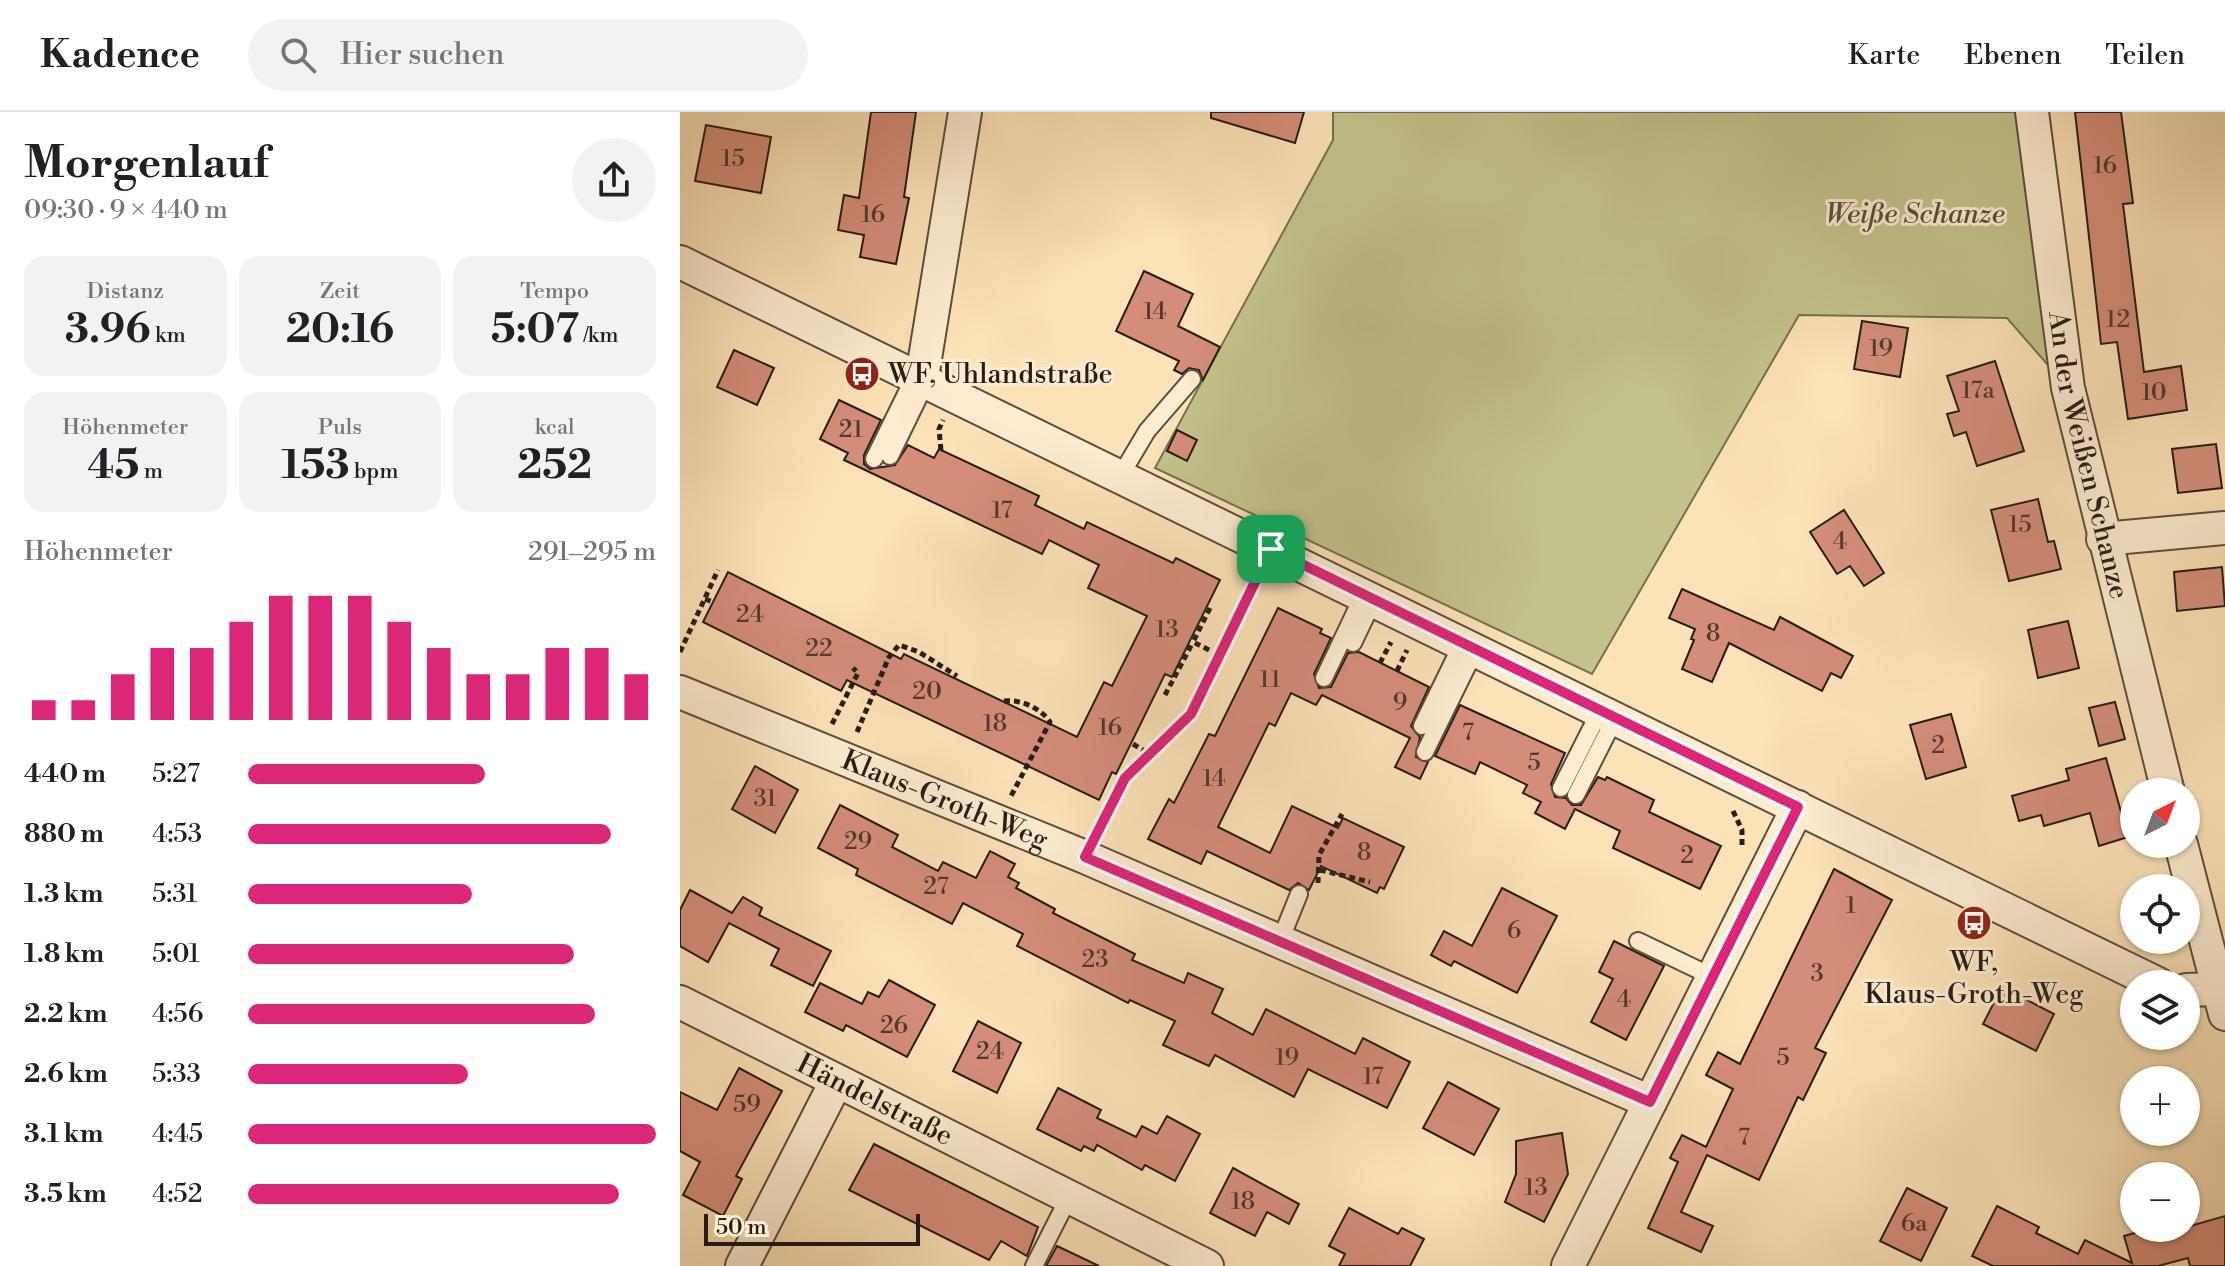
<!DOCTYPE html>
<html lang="de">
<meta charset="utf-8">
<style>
:root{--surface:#fff;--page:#f2f2f2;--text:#202124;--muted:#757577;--line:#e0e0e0;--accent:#db2777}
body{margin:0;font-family:"Libre Bodoni",serif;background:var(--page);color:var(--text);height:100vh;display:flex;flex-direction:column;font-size:30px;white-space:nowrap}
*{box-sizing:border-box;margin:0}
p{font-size:26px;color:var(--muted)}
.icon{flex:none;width:44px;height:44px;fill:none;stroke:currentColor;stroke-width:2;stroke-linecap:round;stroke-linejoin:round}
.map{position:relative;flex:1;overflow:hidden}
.sheet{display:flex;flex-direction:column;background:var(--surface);width:680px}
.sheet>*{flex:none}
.needle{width:52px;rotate:42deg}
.fabs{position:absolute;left:1440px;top:666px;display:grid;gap:16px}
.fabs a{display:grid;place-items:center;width:80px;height:80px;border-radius:50%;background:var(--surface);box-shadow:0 2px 6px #0004;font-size:40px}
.scale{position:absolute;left:24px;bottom:20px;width:216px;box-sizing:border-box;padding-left:8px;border:4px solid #271d16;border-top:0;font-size:22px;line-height:28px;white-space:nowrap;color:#271d16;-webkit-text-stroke:6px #fdecd0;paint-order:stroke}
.pin{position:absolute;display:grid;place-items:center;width:68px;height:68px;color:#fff;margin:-34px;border-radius:16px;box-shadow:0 4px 12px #0006}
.round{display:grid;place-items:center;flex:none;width:84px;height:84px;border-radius:42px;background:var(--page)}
.head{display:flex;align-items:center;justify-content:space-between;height:136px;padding:0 24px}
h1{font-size:44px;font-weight:700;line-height:60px}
.metrics{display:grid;grid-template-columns:repeat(3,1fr);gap:12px;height:136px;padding:8px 24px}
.metrics div{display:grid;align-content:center;border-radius:20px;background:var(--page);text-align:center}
.metrics b{font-size:40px;font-weight:700}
.metrics small{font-size:22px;font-weight:400}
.metrics p{font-size:22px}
.chart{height:224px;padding:16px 24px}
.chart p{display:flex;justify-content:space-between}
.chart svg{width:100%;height:144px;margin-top:8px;stroke:var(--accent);stroke-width:6}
ul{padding:0 24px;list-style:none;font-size:26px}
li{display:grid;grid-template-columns:128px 96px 1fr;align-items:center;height:60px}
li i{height:20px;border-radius:10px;background:var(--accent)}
header{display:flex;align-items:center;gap:48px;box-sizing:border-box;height:112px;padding:0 40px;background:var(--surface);border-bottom:2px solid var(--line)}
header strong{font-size:38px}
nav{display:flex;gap:44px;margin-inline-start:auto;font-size:28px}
.search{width:560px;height:72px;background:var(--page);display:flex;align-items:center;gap:20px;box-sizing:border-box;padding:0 28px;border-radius:44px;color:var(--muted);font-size:30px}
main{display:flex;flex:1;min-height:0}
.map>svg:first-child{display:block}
.green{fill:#c3c28b;stroke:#757050;stroke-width:2}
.building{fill:#d48d79;stroke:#271d16;stroke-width:2}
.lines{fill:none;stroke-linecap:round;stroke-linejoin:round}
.service-casing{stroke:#5c4e3e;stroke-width:20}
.minor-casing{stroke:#5c4e3e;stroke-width:36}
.path{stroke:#271d16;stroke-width:5;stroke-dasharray:6 4;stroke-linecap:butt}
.service{stroke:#fdecd0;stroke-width:16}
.minor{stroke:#fdecd0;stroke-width:32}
.route-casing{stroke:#fff;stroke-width:16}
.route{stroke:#db2777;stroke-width:10}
.labels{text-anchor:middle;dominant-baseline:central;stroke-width:6;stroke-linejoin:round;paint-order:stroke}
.number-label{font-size:24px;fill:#52392f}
.park-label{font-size:28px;font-style:italic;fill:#564f39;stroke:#fdecd0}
.poi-label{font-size:28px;fill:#271d16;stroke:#fdecd0;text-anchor:start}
.street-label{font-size:28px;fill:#271d16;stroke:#fdecd0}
</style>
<header>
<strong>Kadence</strong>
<div class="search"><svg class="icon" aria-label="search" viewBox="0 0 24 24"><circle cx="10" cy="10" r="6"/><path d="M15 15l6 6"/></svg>Hier suchen</div>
<nav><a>Karte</a><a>Ebenen</a><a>Teilen</a></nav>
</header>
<main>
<section class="sheet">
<div class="head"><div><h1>Morgenlauf</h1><p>09:30 · 9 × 440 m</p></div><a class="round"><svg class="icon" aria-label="share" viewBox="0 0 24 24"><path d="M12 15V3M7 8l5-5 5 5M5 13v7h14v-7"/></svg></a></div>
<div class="metrics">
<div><p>Distanz</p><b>3.96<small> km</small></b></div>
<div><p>Zeit</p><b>20:16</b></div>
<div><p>Tempo</p><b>5:07<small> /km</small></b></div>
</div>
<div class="metrics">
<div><p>Höhenmeter</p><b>45<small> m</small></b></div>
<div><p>Puls</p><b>153<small> bpm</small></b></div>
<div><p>kcal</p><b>252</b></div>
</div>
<div class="chart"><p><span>Höhenmeter</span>291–295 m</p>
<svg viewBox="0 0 160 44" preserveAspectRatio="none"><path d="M5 44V38M15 44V38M25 44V30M35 44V22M45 44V22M55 44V14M65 44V6M75 44V6M85 44V6M95 44V14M105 44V22M115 44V30M125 44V30M135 44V22M145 44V22M155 44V30"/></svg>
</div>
<ul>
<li><b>440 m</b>5:27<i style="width:58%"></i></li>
<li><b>880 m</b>4:53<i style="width:89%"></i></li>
<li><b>1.3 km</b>5:31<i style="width:55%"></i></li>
<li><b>1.8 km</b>5:01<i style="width:80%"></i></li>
<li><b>2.2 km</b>4:56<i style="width:85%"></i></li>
<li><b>2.6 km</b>5:33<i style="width:54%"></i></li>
<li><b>3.1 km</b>4:45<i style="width:100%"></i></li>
<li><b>3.5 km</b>4:52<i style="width:91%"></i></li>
</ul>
</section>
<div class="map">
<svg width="1545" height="1154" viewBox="0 0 1545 1154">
<rect width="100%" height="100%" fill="#fce2b7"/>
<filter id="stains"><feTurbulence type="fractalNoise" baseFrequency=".0025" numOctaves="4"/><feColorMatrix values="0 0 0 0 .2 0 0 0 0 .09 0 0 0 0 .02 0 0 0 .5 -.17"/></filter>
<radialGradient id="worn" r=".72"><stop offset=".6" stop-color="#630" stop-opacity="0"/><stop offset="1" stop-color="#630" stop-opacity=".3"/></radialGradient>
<path class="green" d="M 653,0 L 1352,0 L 1388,276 L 1327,206 L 1119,203 L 912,562 L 475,356 L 653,28 Z"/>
<g class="building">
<path d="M 191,0 L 236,0 L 224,85 L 229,86 L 216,152 L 180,145 L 184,123 L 158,118 L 164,83 L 179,86 Z"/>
<path d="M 531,0 L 624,0 L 615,31 L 531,6 Z"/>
<path d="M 1395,0 L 1441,0 L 1453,91 L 1443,92 L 1464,260 L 1501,254 L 1507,298 L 1448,307 L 1437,230 L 1421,232 Z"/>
<path d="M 26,13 L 91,25 L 81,81 L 15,69 Z"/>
<path d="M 464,159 L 513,182 L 498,214 L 540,235 L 523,268 L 519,258 L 509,256 L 502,262 L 494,258 L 499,249 L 436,219 Z"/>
<path d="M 1182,209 L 1228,216 L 1220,265 L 1174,257 Z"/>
<path d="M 54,238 L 94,256 L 77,293 L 37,275 Z"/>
<path d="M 1315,249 L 1344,339 L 1297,354 L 1286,320 L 1274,324 L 1267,302 L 1279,299 L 1267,264 Z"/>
<path d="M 159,288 L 201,308 L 184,343 L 184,352 L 190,357 L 215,353 L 228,333 L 254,346 L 259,337 L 359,384 L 355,393 L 404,417 L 407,410 L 493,451 L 496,446 L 540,468 L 492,565 L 485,562 L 436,662 L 432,660 L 419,688 L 167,568 L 161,579 L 23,510 L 48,460 L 221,547 L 224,542 L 397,625 L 424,570 L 432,574 L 467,504 L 408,476 L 419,453 L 369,428 L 362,442 L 164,348 L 168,341 L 140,327 Z"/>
<path d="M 497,318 L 517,328 L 507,349 L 487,339 Z"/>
<path d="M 1536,332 L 1542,376 L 1498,381 L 1492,337 Z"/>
<path d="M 1358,387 L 1368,430 L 1374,429 L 1381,457 L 1329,469 L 1311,398 Z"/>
<path d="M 1164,398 L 1204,461 L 1184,474 L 1170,454 L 1157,462 L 1130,420 Z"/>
<path d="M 1542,455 L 1545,494 L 1497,499 L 1494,460 Z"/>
<path d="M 1002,477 L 1094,518 L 1100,505 L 1173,544 L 1161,566 L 1151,561 L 1142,579 L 1049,531 L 1032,570 L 1002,557 L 1014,528 L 1011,527 L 1015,517 L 989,506 Z"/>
<path d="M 598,496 L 642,517 L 640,521 L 651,526 L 634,562 L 639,576 L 651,575 L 668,541 L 679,540 L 749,575 L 731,614 L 740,625 L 736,645 L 748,650 L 740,667 L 715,655 L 730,626 L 642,583 L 636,593 L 611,581 L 595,614 L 589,611 L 538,715 L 590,741 L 612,694 L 658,716 L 663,706 L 724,735 L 704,777 L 700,775 L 697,781 L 641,754 L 629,778 L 618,771 L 609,778 L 527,739 L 521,752 L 468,727 L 489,687 L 494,691 L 529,622 L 535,624 Z"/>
<path d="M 1388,509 L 1399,556 L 1358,566 L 1348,518 Z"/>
<path d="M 1435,590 L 1445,627 L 1419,634 L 1409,596 Z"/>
<path d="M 780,593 L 885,641 L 871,672 L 875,685 L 886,686 L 892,693 L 901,693 L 918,665 L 925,668 L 927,665 L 974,688 L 969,700 L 1041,734 L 1020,777 L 933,736 L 940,719 L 895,697 L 885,717 L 855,701 L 861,690 L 843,681 L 847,673 L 800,650 L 795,662 L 755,644 Z"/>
<path d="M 1271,602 L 1286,655 L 1246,667 L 1230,613 Z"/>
<path d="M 1426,646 L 1448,725 L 1419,734 L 1410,701 L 1364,714 L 1361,703 L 1339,709 L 1332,684 L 1389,668 L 1386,657 Z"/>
<path d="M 75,654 L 118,678 L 95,721 L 52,697 Z"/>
<path d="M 160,693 L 218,723 L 212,735 L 258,759 L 263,750 L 296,766 L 310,739 L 335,752 L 328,765 L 339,771 L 336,776 L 375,797 L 373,801 L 455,842 L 452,848 L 504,871 L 508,861 L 543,877 L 532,901 L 573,923 L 586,897 L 675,942 L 683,926 L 730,950 L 707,996 L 628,957 L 614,985 L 535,943 L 529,954 L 483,933 L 495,909 L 450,888 L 448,891 L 337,834 L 343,822 L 283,791 L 272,812 L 176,763 L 178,757 L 138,736 Z"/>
<path d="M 1154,757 L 1212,788 L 1135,936 L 1146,941 L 1123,988 L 1118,985 L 1079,1068 L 1027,1043 L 1001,1100 L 1033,1114 L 1021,1140 L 968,1116 L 998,1050 L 990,1046 L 1002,1023 L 1026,1035 L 1053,977 L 1026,963 L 1038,940 L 1060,952 Z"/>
<path d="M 822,776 L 877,804 L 837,881 L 774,849 L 771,854 L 751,843 L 764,819 L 792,834 Z"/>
<path d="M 10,778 L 52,801 L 63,785 L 82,796 L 79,803 L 151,839 L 133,874 L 91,853 L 99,837 L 49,811 L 28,850 L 0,834 L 0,798 Z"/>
<path d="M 934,829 L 984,854 L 946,928 L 911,910 L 933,867 L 919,860 Z"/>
<path d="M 209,868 L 255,893 L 227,945 L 166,913 L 163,919 L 125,900 L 140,871 L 182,892 L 188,880 L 199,885 Z"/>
<path d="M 1322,875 L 1374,902 L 1356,939 L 1303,912 Z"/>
<path d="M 298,909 L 341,931 L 317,981 L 273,959 Z"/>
<path d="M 59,956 L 102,979 L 56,1064 L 62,1067 L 43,1104 L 3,1083 L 20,1050 L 0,1039 L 0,980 L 37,998 Z"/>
<path d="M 768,970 L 819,997 L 794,1043 L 743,1016 Z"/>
<path d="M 378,976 L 421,998 L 417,1006 L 456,1025 L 462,1014 L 477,1022 L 487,1004 L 520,1022 L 495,1069 L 465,1053 L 462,1058 L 417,1033 L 414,1039 L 404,1034 L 401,1039 L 357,1017 Z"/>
<path d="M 882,1021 L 888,1062 L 864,1110 L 825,1090 L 836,1062 L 836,1029 Z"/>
<path d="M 194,1032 L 358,1115 L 347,1144 L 321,1129 L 309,1148 L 169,1078 Z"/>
<path d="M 553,1056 L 619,1092 L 609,1112 L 587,1100 L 575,1124 L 530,1101 Z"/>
<path d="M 1227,1076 L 1267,1096 L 1241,1149 L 1200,1129 Z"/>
<path d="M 1317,1094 L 1359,1115 L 1356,1121 L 1398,1142 L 1405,1128 L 1452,1151 L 1444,1124 L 1469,1117 L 1472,1125 L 1545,1104 L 1545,1154 L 1510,1154 L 1508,1146 L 1478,1154 L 1313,1154 L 1292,1144 Z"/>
<path d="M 669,1096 L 718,1122 L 722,1116 L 744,1127 L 730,1154 L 659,1154 L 665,1142 L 649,1134 Z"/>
<path d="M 377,1134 L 419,1154 L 366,1154 Z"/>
</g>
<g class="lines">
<defs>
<g id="service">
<path d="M 210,344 L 247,268"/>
<path d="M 194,347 L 236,262"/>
<path d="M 448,351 L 467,319 L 512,267"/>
<path d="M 673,531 L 693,489"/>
<path d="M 644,566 L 683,484"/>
<path d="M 742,614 L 782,532"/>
<path d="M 745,640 L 795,538"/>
<path d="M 881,676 L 920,599"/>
<path d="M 896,683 L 935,606"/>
<path d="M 600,829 L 619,782"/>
<path d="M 958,829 L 1033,865"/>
<path d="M 354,1154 L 389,1085"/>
</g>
<g id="minor">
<path id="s1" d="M 1352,0 L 1388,276 L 1488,680"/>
<path d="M 0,150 L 1478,872"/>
<path d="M 242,265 L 285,0"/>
<path d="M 1423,427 L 1545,416"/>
<path id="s2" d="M 0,580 L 405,745 L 970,990"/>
<path d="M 1501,732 L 1545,902"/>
<path d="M 1506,878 L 1538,877"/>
<path id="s3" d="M 0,890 L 527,1154"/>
<path d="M 62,1154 L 156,970"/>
<path d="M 888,1154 L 1118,695"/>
</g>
</defs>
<use href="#service" class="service-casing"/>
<use href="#minor" class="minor-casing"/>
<g class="path">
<path d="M 261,338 L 259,317 L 263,308"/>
<path d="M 25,487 L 33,490"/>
<path d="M 530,496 L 513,530 L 539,543"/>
<path d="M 0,540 L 38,458"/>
<path d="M 700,551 L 711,530"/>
<path d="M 717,559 L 727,538"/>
<path d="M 485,583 L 513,530"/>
<path d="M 324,589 C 340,587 361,596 370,610 L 330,686"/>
<path d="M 152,612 L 178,561 L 173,556"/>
<path d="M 177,620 L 209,545 L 219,533 L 239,540 L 277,564"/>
<path d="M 453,632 L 471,643"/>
<path d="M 1053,699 L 1062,718 L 1062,735"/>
<path d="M 418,719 L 445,666 L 511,602 L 578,463"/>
<path d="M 640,758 L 690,770"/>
<path d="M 638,771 L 639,743 L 662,702"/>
</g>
<use href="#service" class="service"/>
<use href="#minor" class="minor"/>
</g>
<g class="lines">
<defs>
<path id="route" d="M 591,437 L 1118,695 L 970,990 L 405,745 L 445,666 L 511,602 Z"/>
</defs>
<use href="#route" class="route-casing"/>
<use href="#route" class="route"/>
</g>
<defs>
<symbol id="bus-disc" viewBox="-11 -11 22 22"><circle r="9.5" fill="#8f2418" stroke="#fdecd0"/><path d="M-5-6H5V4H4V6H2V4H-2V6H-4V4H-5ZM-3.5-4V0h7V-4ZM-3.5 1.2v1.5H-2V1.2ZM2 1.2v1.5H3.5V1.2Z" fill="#fff"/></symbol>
</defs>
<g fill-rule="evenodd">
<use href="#bus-disc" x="162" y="242" width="40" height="40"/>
<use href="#bus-disc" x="1274" y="791" width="40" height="40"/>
</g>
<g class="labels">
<g class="number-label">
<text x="53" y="47">15</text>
<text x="1425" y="54">16</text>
<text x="193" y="103">16</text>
<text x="475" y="200">14</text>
<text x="1438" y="208">12</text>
<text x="1201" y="237">19</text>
<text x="1298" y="279">17a</text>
<text x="1474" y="281">10</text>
<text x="171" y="318">21</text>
<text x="322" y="399">17</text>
<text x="1340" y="413">15</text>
<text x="1160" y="430">4</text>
<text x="70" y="503">24</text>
<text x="487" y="518">13</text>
<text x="1033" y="522">8</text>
<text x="139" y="537">22</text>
<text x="590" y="568">11</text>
<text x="247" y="580">20</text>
<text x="720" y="591">9</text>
<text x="315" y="612">18</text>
<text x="430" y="616">16</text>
<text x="788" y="621">7</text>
<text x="1258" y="634">2</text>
<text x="854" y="651">5</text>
<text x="534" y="667">14</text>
<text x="85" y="687">31</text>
<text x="178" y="730">29</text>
<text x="684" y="741">8</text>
<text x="1007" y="744">2</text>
<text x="256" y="775">27</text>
<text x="1171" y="794">1</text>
<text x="834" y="819">6</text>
<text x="415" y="848">23</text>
<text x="1137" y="862">3</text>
<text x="944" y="888">4</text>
<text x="214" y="914">26</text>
<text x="310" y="940">24</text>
<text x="607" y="946">19</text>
<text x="1103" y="946">5</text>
<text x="693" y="965">17</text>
<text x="67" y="993">59</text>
<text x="1064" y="1026">7</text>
<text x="856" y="1076">13</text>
<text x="563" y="1090">18</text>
<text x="1234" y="1112">6a</text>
</g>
<g class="park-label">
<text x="1235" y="102">Weiße Schanze</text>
</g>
<g class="poi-label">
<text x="208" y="262">WF, Uhlandstraße</text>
<text x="1294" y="850" text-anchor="middle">WF,<tspan x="1294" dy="32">Klaus-Groth-Weg</tspan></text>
</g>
<g class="street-label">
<text stroke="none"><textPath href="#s1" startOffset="348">An der Weißen Schanze</textPath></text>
<text stroke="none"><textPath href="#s2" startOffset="286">Klaus-Groth-Weg</textPath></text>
<text stroke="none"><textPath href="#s3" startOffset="218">Händelstraße</textPath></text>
</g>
</g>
<rect width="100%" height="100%" filter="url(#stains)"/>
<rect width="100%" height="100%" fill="url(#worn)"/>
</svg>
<div class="fabs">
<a><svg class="needle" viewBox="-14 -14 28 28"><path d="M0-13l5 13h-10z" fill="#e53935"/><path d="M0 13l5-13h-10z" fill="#757577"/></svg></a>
<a><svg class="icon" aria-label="locate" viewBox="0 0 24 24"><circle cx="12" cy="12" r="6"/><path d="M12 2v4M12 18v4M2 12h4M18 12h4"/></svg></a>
<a><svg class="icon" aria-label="layers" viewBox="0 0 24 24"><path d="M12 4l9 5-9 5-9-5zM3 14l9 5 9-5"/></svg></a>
<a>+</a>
<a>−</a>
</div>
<div class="scale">50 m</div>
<div class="pin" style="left:591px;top:437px;background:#1e9e55"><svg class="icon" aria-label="arrive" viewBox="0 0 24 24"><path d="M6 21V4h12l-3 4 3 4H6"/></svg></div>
</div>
</main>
